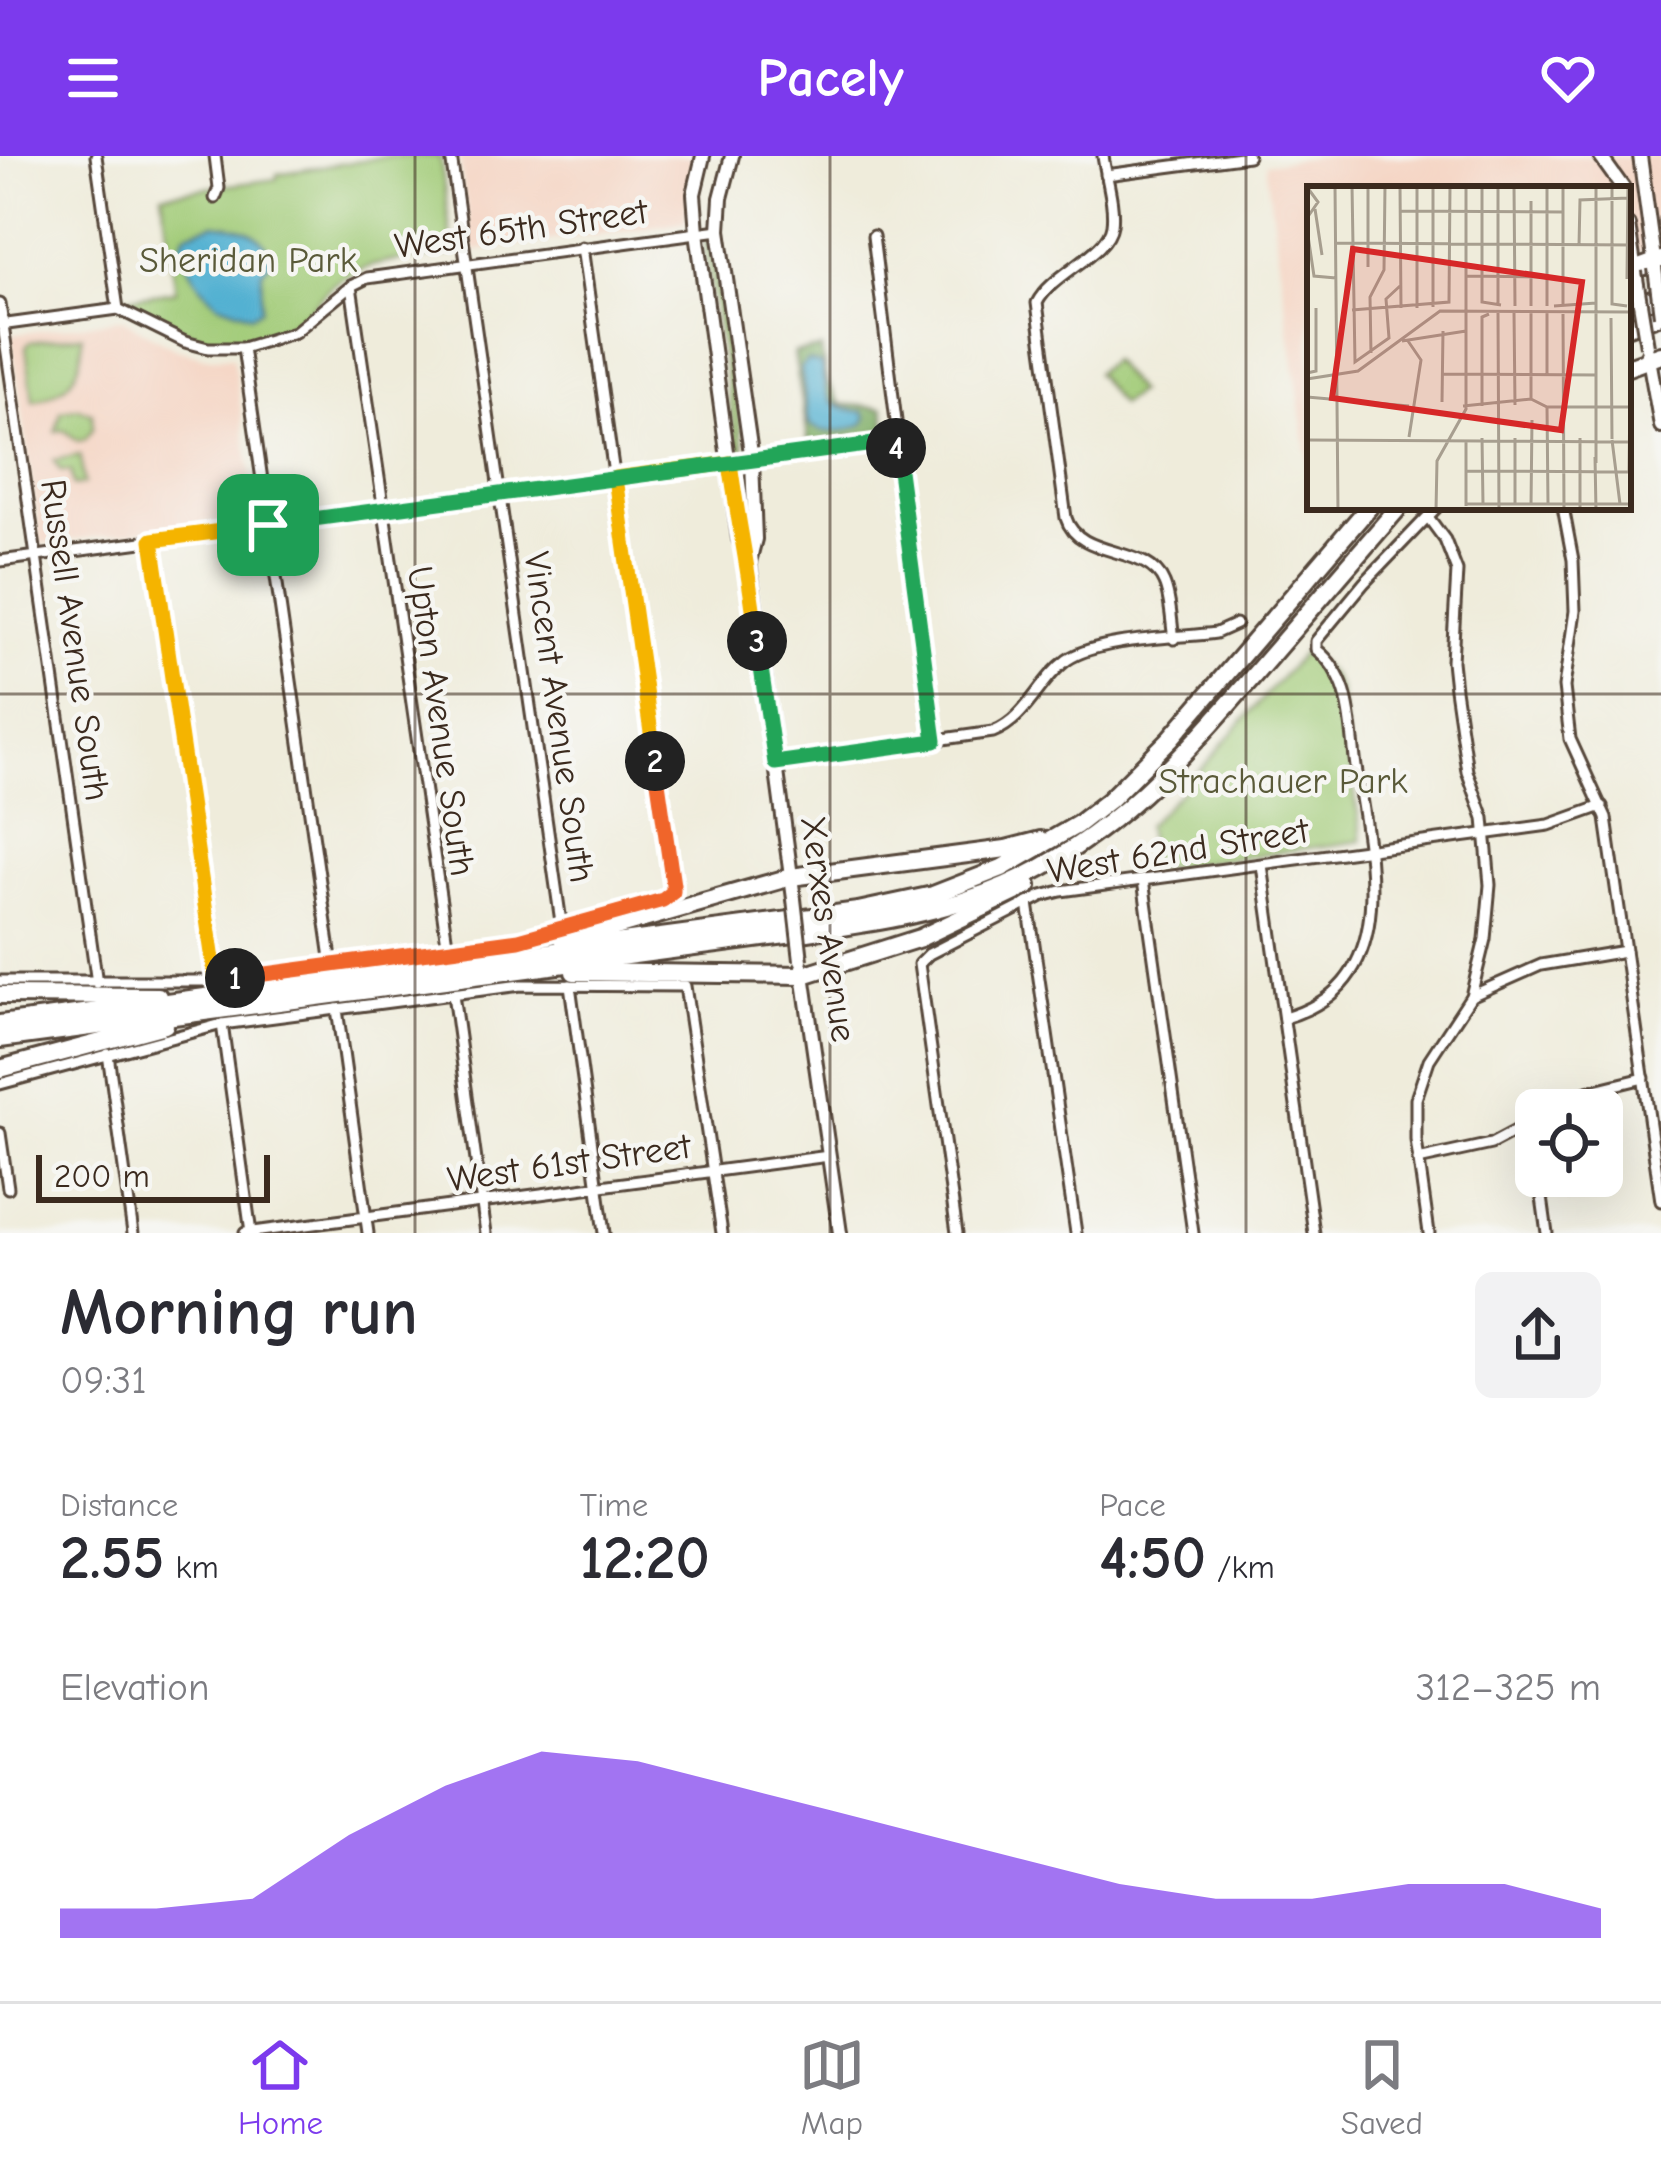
<!DOCTYPE html>
<meta charset="utf-8">
<style>
:root{--surface:#fff;--page:#f2f2f3;--text:#2b2b33;--muted:#7c7c81;--line:#e1e1e2;--accent:#7c3aed}
body{margin:0;font-family:"Comic Neue",sans-serif;background:var(--page);color:var(--text);height:100vh;display:flex;flex-direction:column;font-size:45px;white-space:nowrap}
*{box-sizing:border-box;margin:0}
p{font-size:39px;color:var(--muted)}
.icon{flex:none;width:66px;height:66px;fill:none;stroke:currentColor;stroke-width:2;stroke-linecap:round;stroke-linejoin:round}
.map{position:relative;height:1077px;overflow:hidden}
.drawer{display:flex;flex-direction:column;background:var(--surface);flex:1}
.drawer>*{flex:none}
.fabs{position:absolute;left:1515px;top:933px;display:grid;gap:24px}
.fabs a{display:grid;place-items:center;width:108px;height:108px;border-radius:18px;background:var(--surface);box-shadow:0 12px 48px #0002;font-size:60px}
.scale{position:absolute;left:36px;bottom:30px;width:234px;box-sizing:border-box;padding-left:12px;border:6px solid #3b2a1e;border-top:0;font-size:33px;line-height:42px;white-space:nowrap;color:#3b2a1e;-webkit-text-stroke:9px #f6f6f2;paint-order:stroke}
.pin{position:absolute;display:grid;place-items:center;width:102px;height:102px;color:#fff;margin:-51px;border-radius:24px;box-shadow:0 6px 18px #0006}
.km{position:absolute;width:60px;height:60px;margin:-30px;border-radius:50%;background:#222;color:#fff;font-size:33px;line-height:60px;text-align:center}
.round{display:grid;place-items:center;flex:none;width:126px;height:126px;border-radius:18px;background:var(--page)}
.overview{display:flex;align-items:center;justify-content:space-between;height:204px;padding:0 60px}
h1{font-size:66px;font-weight:700;line-height:90px}
.stats{display:grid;grid-template-columns:repeat(3,1fr);gap:18px;height:204px;padding:12px 60px}
.stats div{display:grid;align-content:center}
.stats b{font-size:60px;font-weight:700}
.stats small{font-size:33px;font-weight:400}
.stats p{font-size:33px}
.chart{height:336px;padding:24px 60px}
.chart p{display:flex;justify-content:space-between}
.chart svg{width:100%;height:216px;margin-top:12px;fill:var(--accent);opacity:.7}
header{display:flex;justify-content:space-between;align-items:center;height:156px;padding:0 60px;background:var(--accent);color:#fff;font-size:54px;font-weight:700}
.tab-bar{display:flex;justify-content:space-around;align-items:center;height:168px;border-top:3px solid var(--line);background:var(--surface);font-size:33px;color:var(--muted)}
.tab-bar a{display:grid;justify-items:center;gap:6px}
.tab-bar .on{color:var(--accent)}
.map>svg:first-child{display:block}
.built{fill:#f5d3c1}
.green{fill:#a1cb77;stroke:#6e7a4a;stroke-width:3}
.forest{fill:#80af68;stroke:#5e6c43;stroke-width:3;fill-rule:evenodd}
.water{fill:#53b1d2;stroke:#476e78;stroke-width:3}
.lines{fill:none;stroke-linecap:round;stroke-linejoin:round}
.street-casing{stroke:#56473a;stroke-width:15}
.secondary-casing{stroke:#56473a;stroke-width:18}
.highway-casing{stroke:#56473a;stroke-width:22}
.street{stroke:#fff;stroke-width:9}
.secondary{stroke:#fff;stroke-width:12}
.highway{stroke:#fff;stroke-width:16}
.secondary-bridge-casing{stroke:#56473a;stroke-width:18;stroke-linecap:butt}
.secondary-bridge{stroke:#fff;stroke-width:12}
.split-1-casing{stroke:#fff;stroke-width:24}
.split-2-casing{stroke:#fff;stroke-width:24}
.split-3-casing{stroke:#fff;stroke-width:24}
.split-4-casing{stroke:#fff;stroke-width:24}
.split-5-casing{stroke:#fff;stroke-width:24}
.split-1{stroke:#f5b400;stroke-width:15}
.split-2{stroke:#f0652b;stroke-width:15}
.split-3{stroke:#f5b400;stroke-width:15}
.split-4{stroke:#22a559;stroke-width:15}
.split-5{stroke:#22a559;stroke-width:15}
.grid{fill:none;stroke:#3b2a1e;stroke-width:3;stroke-opacity:0.55}
.labels{text-anchor:middle;dominant-baseline:central;stroke-width:9;stroke-linejoin:round;paint-order:stroke}
.street-label{font-size:36px;fill:#3b2a1e;stroke:#f6f6f2}
.park-label{font-size:36px;fill:#5a5a39;stroke:#f6f6f2}
.inset-road{fill:none;stroke:#a79e8f;stroke-width:3}
.view{fill:#d62828;fill-opacity:0.15;stroke:#d62828;stroke-width:6}
.inset-edge{fill:none;stroke:#3b2a1e;stroke-width:6}
</style>
<header><svg class="icon" aria-label="menu" viewBox="0 0 24 24"><path d="M4 6h16M4 12h16M4 18h16"/></svg>Pacely<svg class="icon" aria-label="heart" viewBox="0 0 24 24"><path d="M12 20l-8-8c-3-5 5-10 8-4 3-6 11-1 8 4z"/></svg></header>
<div class="map">
<svg width="1661" height="1077" viewBox="0 0 1661 1077">
<rect width="100%" height="100%" fill="#f6f6f2"/>
<filter id="ink" filterUnits="userSpaceOnUse"><feTurbulence type="fractalNoise" baseFrequency=".00833" numOctaves="2"/><feDisplacementMap in="SourceGraphic" scale="24" xChannelSelector="R" yChannelSelector="G"/><feConvolveMatrix kernelMatrix="1 2 1 2 8 2 1 2 1" color-interpolation-filters="sRGB"/></filter>
<filter id="wash" filterUnits="userSpaceOnUse"><feTurbulence type="fractalNoise" baseFrequency=".004" numOctaves="4" result="noise"/><feDisplacementMap in="SourceGraphic" scale="48" xChannelSelector="R" yChannelSelector="G"/><feGaussianBlur stdDeviation="2.7" result="paint"/><feColorMatrix in="noise" values="0 0 0 0 0 0 0 0 0 0 0 0 0 0 0 0 0 1.4 0 .05"/><feComposite in="paint" operator="in"/></filter>
<g filter="url(#wash)">
<rect width="100%" height="100%" fill="#efecdb"/>
<g class="built">
<path d="M 459,0 L 693,0 L 685,66 L 473,95 Z"/>
<path d="M 1319,0 L 1661,0 L 1661,93 L 1628,97 L 1628,33 L 1310,33 L 1310,318 L 1265,8 Z"/>
<path d="M 122,163 L 176,193 L 205,201 L 233,201 L 257,360 L 41,388 L 11,179 Z"/>
</g>
<g class="green">
<path d="M 389,0 L 440,0 L 453,98 C 418,103 375,103 344,121 C 324,131 315,152 296,165 C 238,205 183,179 131,148 L 127,142 L 176,135 L 162,38 L 277,23 L 277,18 Z"/>
<path d="M 709,83 L 734,213 L 744,294 L 739,294 L 737,289 L 704,86 Z"/>
<path d="M 82,179 C 84,215 69,236 33,245 L 26,191 L 30,186 Z"/>
<path d="M 1111,204 L 1137,236 L 1120,249 L 1095,217 Z"/>
<path d="M 77,252 L 92,257 L 93,272 L 86,283 L 78,285 L 64,274 L 56,275 L 61,256 Z"/>
<path d="M 80,299 L 84,328 L 73,330 L 71,315 L 61,315 L 54,304 Z"/>
<path d="M 1305,494 L 1331,519 L 1339,533 L 1362,685 L 1153,713 L 1146,670 L 1187,629 Z"/>
</g>
<path class="forest" d="M 821,193 L 826,223 L 840,248 L 884,252 L 887,272 L 875,277 L 809,287 L 794,197 ZM 821,208 L 827,241 L 838,253 L 809,267 L 801,212 Z"/>
<g class="water">
<path d="M 214,68 C 241,71 268,74 270,107 L 262,115 L 261,153 L 252,159 L 218,147 L 201,130 L 178,94 L 186,77 Z"/>
<path d="M 807,205 L 821,208 C 827,244 825,251 864,256 L 867,262 L 863,268 C 847,275 823,281 809,267 L 801,212 Z"/>
</g>
</g>
<g filter="url(#ink)">
<g class="lines">
<defs>
<g id="street">
<path d="M 96,0 L 118,153"/>
<path d="M 215,0 L 219,32 L 215,42"/>
<path d="M 451,0 L 562,773"/>
<path d="M 1103,0 C 1106,21 1115,48 1112,69 C 1108,98 1051,118 1037,147 L 1066,362 C 1079,404 1148,388 1164,427 C 1171,443 1171,465 1174,483"/>
<path d="M 1106,19 L 1248,0"/>
<path d="M 873,80 L 896,265 L 896,298 L 935,585"/>
<path d="M 351,130 L 448,794"/>
<path d="M 0,148 L 97,827"/>
<path d="M 0,169 L 118,153 L 185,186 L 208,192 L 243,192 L 295,176 L 351,130 L 367,122 L 719,74"/>
<path d="M 243,192 L 332,809"/>
<path d="M 1563,351 L 1573,404 L 1575,455 L 1564,531 L 1570,583 L 1606,662 L 1661,1045"/>
<path d="M 1428,361 L 1445,384 L 1457,415 L 1452,505 L 1455,533 L 1467,615 L 1484,662 L 1490,729 L 1485,783 L 1471,840 L 1429,904 L 1416,943 L 1416,984 L 1429,1077"/>
<path d="M 152,384 L 216,825"/>
<path d="M 0,405 L 896,285"/>
<path d="M 774,607 L 993,576 C 1027,563 1039,524 1067,504 C 1099,482 1177,482 1216,477 L 1236,468"/>
<path d="M 1262,709 L 1314,1077"/>
<path d="M 1143,724 L 1193,1077"/>
<path d="M 1028,747 L 1076,1077"/>
<path d="M 0,825 L 216,825 L 519,784 L 663,744 L 673,737 L 582,91"/>
<path d="M 570,829 L 604,1077"/>
<path d="M 453,838 L 486,1077"/>
<path d="M 1471,840 L 1541,809 L 1625,795"/>
<path d="M 337,853 L 368,1077"/>
<path d="M 1284,862 C 1403,828 1370,702 1356,611 C 1350,568 1353,522 1316,493 L 1316,485 L 1364,427 L 1437,351"/>
<path d="M 222,868 L 251,1077"/>
<path d="M 108,898 L 133,1077"/>
<path d="M 0,928 L 222,868 L 521,829 L 685,830 L 722,1077"/>
<path d="M 1553,954 L 1587,936 L 1644,922"/>
<path d="M 1532,966 L 1536,998"/>
<path d="M 0,977 L 8,1032"/>
<path d="M 1418,1004 L 1491,988 L 1536,964"/>
<path d="M 1539,1020 L 1547,1077"/>
<path d="M 245,1077 L 829,1000"/>
<path d="M 957,1077 L 919,808 L 929,798 L 1042,740 L 1061,735 L 1549,669 L 1602,650"/>
</g>
<g id="secondary">
<path d="M 703,0 L 694,38 L 697,76 L 739,383 L 749,406 L 794,743"/>
<path d="M 732,0 L 721,42 L 719,74 L 752,304 L 755,383 L 749,406"/>
<path d="M 1600,0 L 1623,32"/>
<path d="M 1640,0 L 1655,111"/>
<path d="M 1628,69 L 1635,116"/>
<path d="M 1648,197 L 1661,270"/>
<path d="M 802,811 L 840,1077"/>
</g>
<g id="highway">
<path d="M 1628,116 L 1661,104"/>
<path d="M 1628,151 L 1661,140"/>
<path d="M 1628,170 L 1661,159"/>
<path d="M 1628,211 L 1661,199"/>
<path d="M 563,786 L 791,721 L 1006,693 L 1041,684"/>
<path d="M 574,816 L 803,819 L 920,782 L 1028,730"/>
<path d="M 0,839 L 158,840"/>
<path d="M 0,868 L 858,755 L 933,739 L 1002,712 L 1077,669 L 1108,645 L 1171,582 L 1369,351"/>
<path d="M 0,883 L 801,777 C 871,767 940,758 1006,729 C 1111,683 1181,603 1255,518 C 1303,462 1351,406 1399,351"/>
<path d="M 0,913 L 165,869"/>
</g>
</defs>
<use href="#street" class="street-casing"/>
<use href="#secondary" class="secondary-casing"/>
<use href="#highway" class="highway-casing"/>
<use href="#street" class="street"/>
<use href="#secondary" class="secondary"/>
<use href="#highway" class="highway"/>
<defs>
<g id="secondary-bridge">
<path d="M 1655,112 L 1661,159"/>
<path d="M 1635,116 L 1647,190"/>
<path d="M 794,743 L 801,804"/>
</g>
</defs>
<use href="#secondary-bridge" class="secondary-bridge-casing"/>
<use href="#secondary-bridge" class="secondary-bridge"/>
</g>
</g>
<g class="lines" filter="url(#ink)">
<defs>
<path id="split-1" d="M 235,822 L 216,825 L 152,384 L 268,369"/>
<path id="split-2" d="M 235,822 L 519,784 L 663,744 L 673,736 L 673,729 L 655,605"/>
<path id="split-3" d="M 655,605 L 615,322 L 730,307 C 738,367 751,424 757,485"/>
<path id="split-4" d="M 757,485 L 775,607 L 935,585 L 896,292"/>
<path id="split-5" d="M 268,369 L 896,285 L 896,292"/>
</defs>
<use href="#split-1" class="split-1-casing"/>
<use href="#split-2" class="split-2-casing"/>
<use href="#split-3" class="split-3-casing"/>
<use href="#split-4" class="split-4-casing"/>
<use href="#split-5" class="split-5-casing"/>
<use href="#split-1" class="split-1"/>
<use href="#split-2" class="split-2"/>
<use href="#split-3" class="split-3"/>
<use href="#split-4" class="split-4"/>
<use href="#split-5" class="split-5"/>
</g>
<path class="grid" d="M 415,0 L 415,1077M 830,0 L 830,1077M 1246,0 L 1246,1077M 0,538 L 1661,538"/>
<g class="labels">
<g class="street-label">
<text transform="translate(521 73) rotate(-8)">West 65th Street</text>
<text transform="translate(75 484) rotate(82)">Russell Avenue South</text>
<text transform="translate(559 561) rotate(82)">Vincent Avenue South</text>
<text transform="translate(441 565) rotate(82)">Upton Avenue South</text>
<text transform="translate(1178 695) rotate(-9)">West 62nd Street</text>
<text transform="translate(828 773) rotate(82)">Xerxes Avenue</text>
<text transform="translate(569 1007) rotate(-8)">West 61st Street</text>
</g>
<g class="park-label">
<text x="248" y="104">Sheridan Park</text>
<text x="1283" y="625">Strachauer Park</text>
</g>
</g>
<g transform="translate(1307 30)">
<rect width="324" height="324" fill="#efecdb"/>
<path class="inset-road" d="M 28,0 L 31,324M 45,0 L 48,176 L 82,152 L 79,113 L 93,100M 61,0 L 61,81M 93,0 L 94,122M 110,0 L 110,122M 126,0 L 126,121M 175,0 L 175,116 L 194,119M 207,0 L 208,120M 256,0 L 256,118M 289,0 L 289,277M 305,0 L 305,118 L 320,120M 0,1 L 11,16 L 0,32M 8,23 L 15,69M 93,25 L 256,26M 0,43 L 7,90 L 29,92M 29,57 L 324,59M 272,59 L 273,14 L 321,12M 159,90 L 245,91M 320,93 L 321,0M 191,119 L 191,0M 224,120 L 224,15M 240,120 L 240,0M 247,120 L 289,117M 45,124 L 142,116 L 143,0M 207,126 L 208,219M 224,126 L 224,213M 240,126 L 240,188M 191,127 L 192,324M 256,128 L 257,324M 304,132 L 305,253M 95,155 L 159,145M 101,155 L 114,174 L 102,251M 64,167 L 63,111 L 77,84 L 78,0M 0,187 L 9,185 L 9,122M 136,188 L 289,189M 0,193 L 51,185 L 133,125 L 324,126M 0,211 L 102,220M 135,216 L 136,145M 156,220 L 224,213 L 240,221 L 324,221M 175,220 L 175,131 L 182,128M 240,221 L 241,318M 175,252 L 176,318M 208,252 L 208,318M 273,252 L 273,324M 0,254 L 324,256M 159,254 L 159,320M 305,254 L 313,318M 288,271 L 289,324M 159,285 L 324,286M 322,286 L 324,130M 159,318 L 324,318M 224,319 L 225,234M 129,324 L 130,275 L 159,223 L 159,0"/>
<path class="view" d="M 46,63 L 275,96 L 254,244 L 25,212 Z"/>
<rect width="324" height="324" class="inset-edge"/>
</g>
</svg>
<div class="fabs">
<a><svg class="icon" aria-label="locate" viewBox="0 0 24 24"><circle cx="12" cy="12" r="6"/><path d="M12 2v4M12 18v4M2 12h4M18 12h4"/></svg></a>
</div>
<div class="scale">200 m</div>
<div class="pin" style="left:268px;top:369px;background:#1e9e55"><svg class="icon" aria-label="arrive" viewBox="0 0 24 24"><path d="M6 21V4h12l-3 4 3 4H6"/></svg></div>
<b class="km" style="left:235px;top:822px">1</b>
<b class="km" style="left:655px;top:605px">2</b>
<b class="km" style="left:757px;top:485px">3</b>
<b class="km" style="left:896px;top:292px">4</b>
</div>
<section class="drawer">
<div class="overview"><div><h1>Morning run</h1><p>09:31</p></div><a class="round"><svg class="icon" aria-label="share" viewBox="0 0 24 24"><path d="M12 15V3M7 8l5-5 5 5M5 13v7h14v-7"/></svg></a></div>
<div class="stats">
<div><p>Distance</p><b>2.55<small> km</small></b></div>
<div><p>Time</p><b>12:20</b></div>
<div><p>Pace</p><b>4:50<small> /km</small></b></div>
</div>
<div class="chart"><p><span>Elevation</span>312–325 m</p>
<svg viewBox="0 0 160 44" preserveAspectRatio="none"><path d="M0 44V38L10 38L20 36L30 23L40 13L50 6L60 8L70 13L80 18L90 23L100 28L110 33L120 36L130 36L140 33L150 33L160 38V44z"/></svg>
</div>
</section>
<nav class="tab-bar">
<a class="on"><svg class="icon" aria-label="home" viewBox="0 0 24 24"><path d="M3 11l9-7 9 7M6 9v11h12V9"/></svg>Home</a>
<a><svg class="icon" aria-label="map" viewBox="0 0 24 24"><path d="M3 6l6-2 6 2 6-2v14l-6 2-6-2-6 2zM9 4v14M15 6v14"/></svg>Map</a>
<a><svg class="icon" aria-label="saved" viewBox="0 0 24 24"><path d="M7 4h10v16l-5-4-5 4z"/></svg>Saved</a>
</nav>
